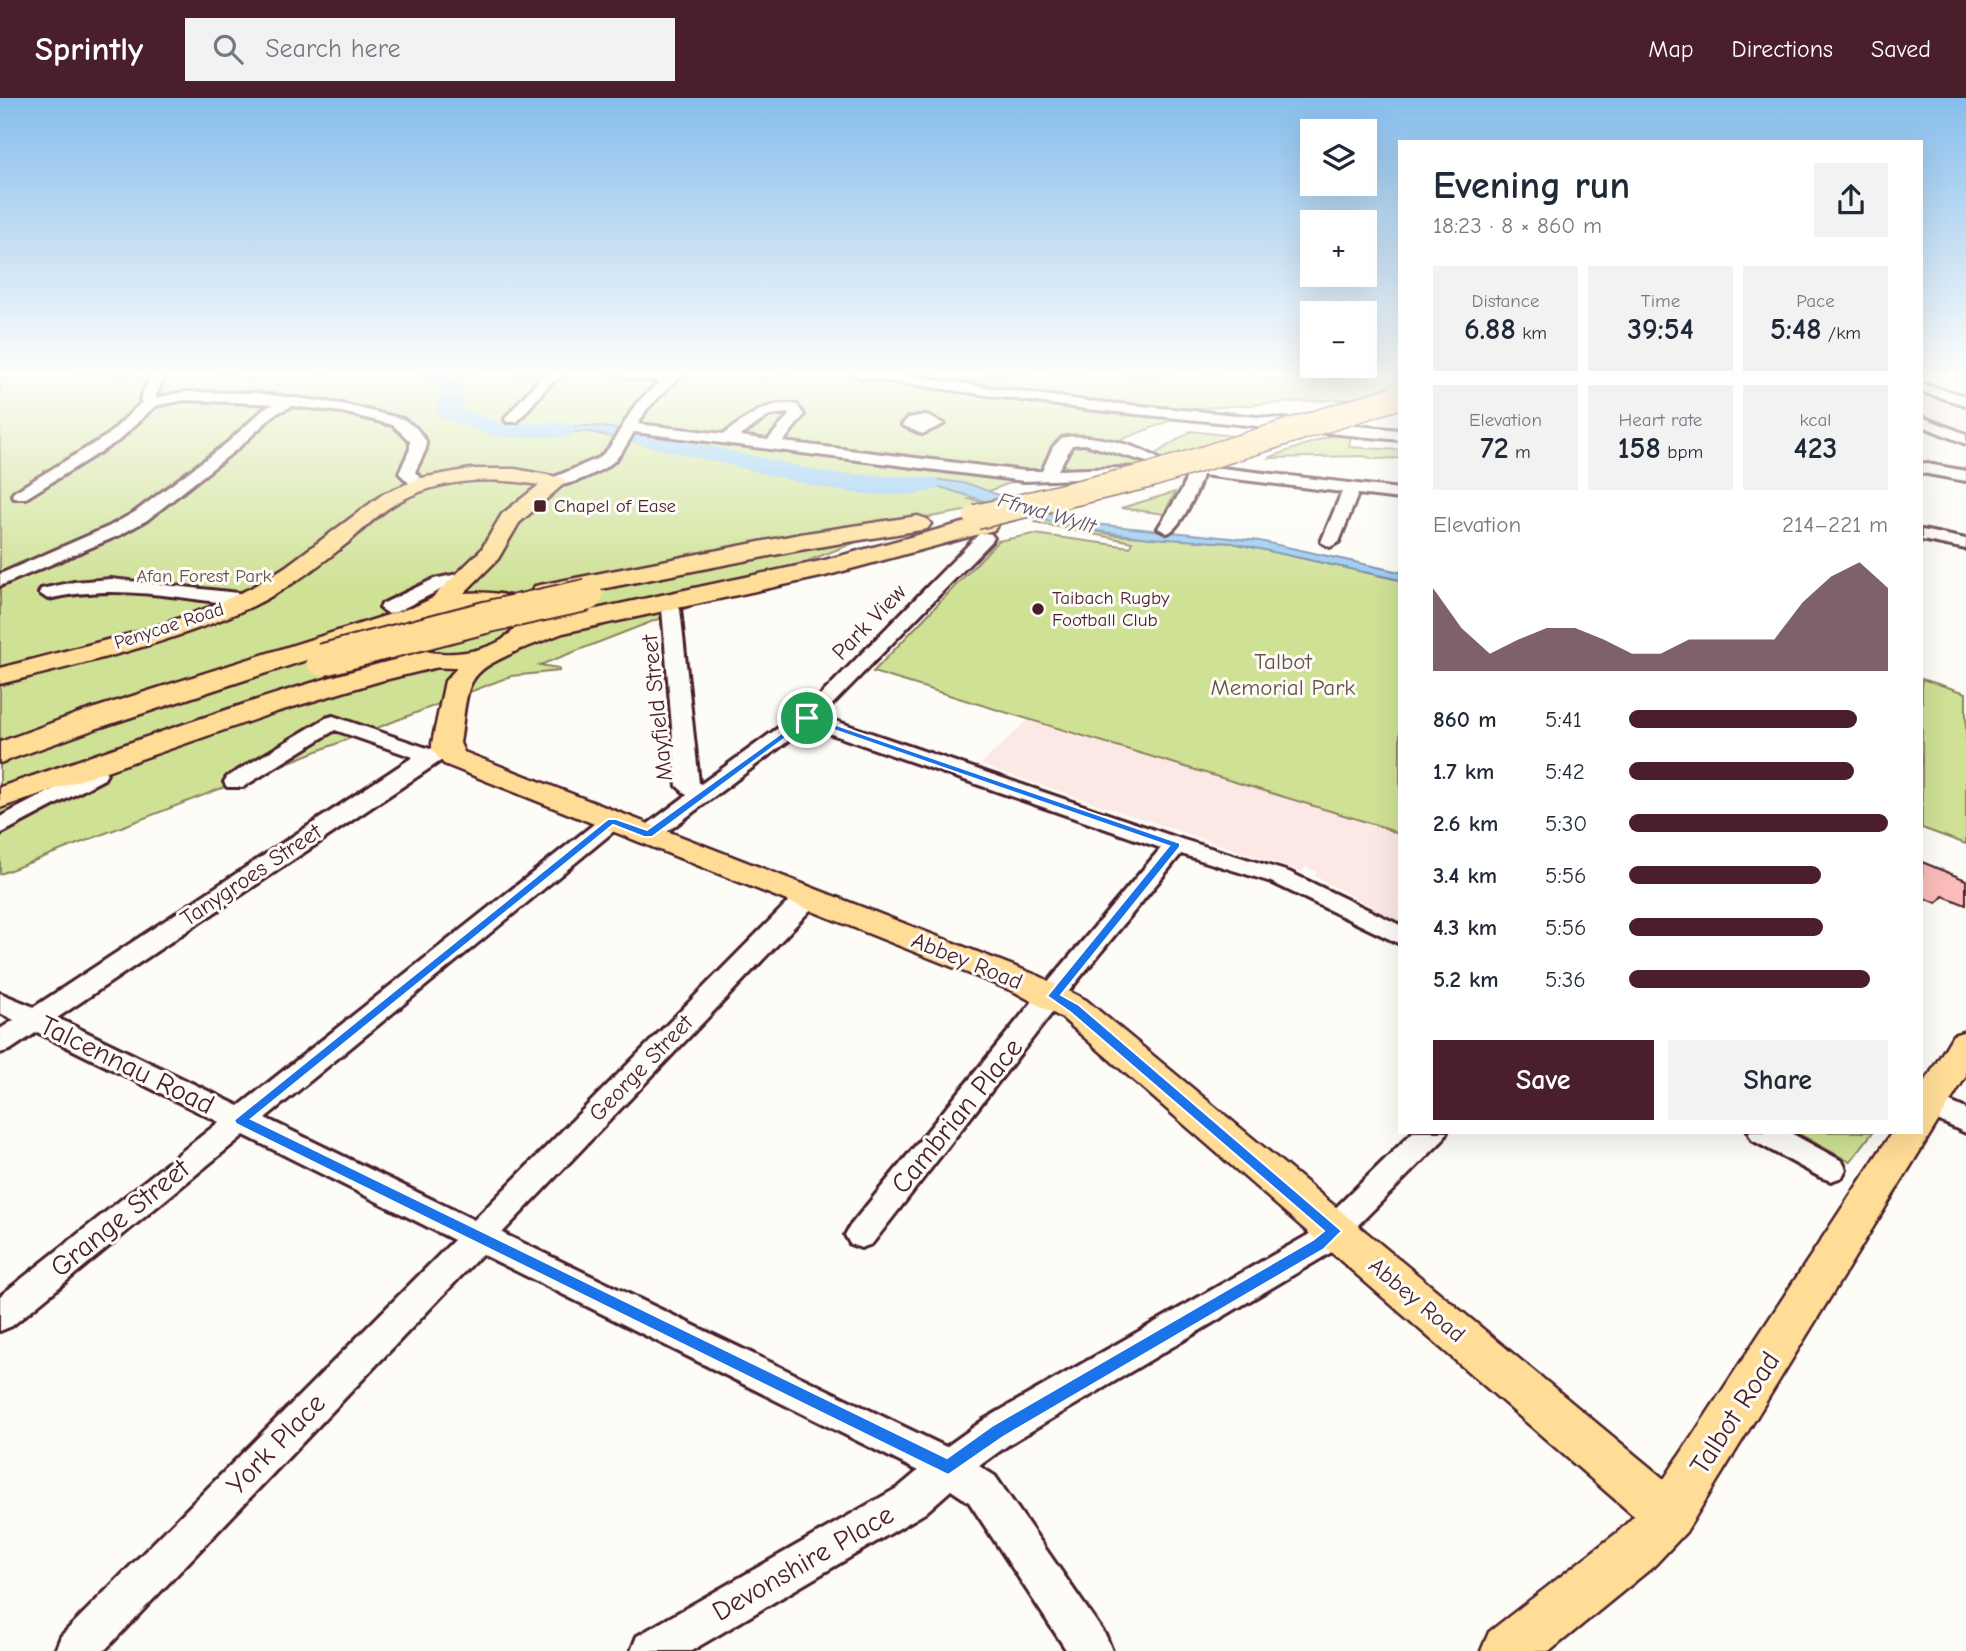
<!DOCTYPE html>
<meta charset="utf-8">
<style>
:root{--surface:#fff;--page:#f2f2f3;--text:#1f2937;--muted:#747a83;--accent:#4a1f2b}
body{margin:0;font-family:"Comic Neue",sans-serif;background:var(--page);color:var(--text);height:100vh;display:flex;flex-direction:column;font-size:26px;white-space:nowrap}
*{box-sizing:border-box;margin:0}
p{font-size:23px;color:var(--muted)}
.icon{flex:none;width:38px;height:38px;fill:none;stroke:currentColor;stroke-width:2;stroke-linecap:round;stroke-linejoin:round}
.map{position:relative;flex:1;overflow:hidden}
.sheet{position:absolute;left:1398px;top:42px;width:525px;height:994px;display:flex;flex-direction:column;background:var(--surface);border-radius:0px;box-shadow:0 7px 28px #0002}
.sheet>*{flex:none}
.tools{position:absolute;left:1300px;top:21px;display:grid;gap:14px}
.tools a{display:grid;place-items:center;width:77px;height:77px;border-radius:0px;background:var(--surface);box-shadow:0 7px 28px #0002;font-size:35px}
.pin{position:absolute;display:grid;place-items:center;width:60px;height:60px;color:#fff;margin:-30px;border:4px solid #fff;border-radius:50%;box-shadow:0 2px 7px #0007}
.round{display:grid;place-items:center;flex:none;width:74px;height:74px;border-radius:0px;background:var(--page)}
.overview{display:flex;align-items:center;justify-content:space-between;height:119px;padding:0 35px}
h1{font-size:38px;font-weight:700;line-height:52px}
.metrics{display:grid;grid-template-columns:repeat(3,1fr);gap:10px;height:119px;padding:7px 35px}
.metrics div{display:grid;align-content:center;border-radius:0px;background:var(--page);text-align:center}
.metrics b{font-size:30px;font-weight:700}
.metrics small{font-size:19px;font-weight:400}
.metrics p{font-size:19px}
.chart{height:196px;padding:14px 35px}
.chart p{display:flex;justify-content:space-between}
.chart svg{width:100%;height:126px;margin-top:7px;fill:var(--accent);opacity:.7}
.action{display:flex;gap:14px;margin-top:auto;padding:14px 35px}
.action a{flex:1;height:80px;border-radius:0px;background:var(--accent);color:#fff;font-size:28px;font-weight:700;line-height:80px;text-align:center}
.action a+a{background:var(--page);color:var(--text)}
ul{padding:0 35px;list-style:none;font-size:23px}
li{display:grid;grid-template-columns:112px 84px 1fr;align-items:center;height:52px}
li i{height:18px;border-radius:9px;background:var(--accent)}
header{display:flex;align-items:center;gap:42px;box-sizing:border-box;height:98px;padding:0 35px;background:var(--accent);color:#fff}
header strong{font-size:33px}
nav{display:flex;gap:38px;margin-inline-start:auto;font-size:24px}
.search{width:490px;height:63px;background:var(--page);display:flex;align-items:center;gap:18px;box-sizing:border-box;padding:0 24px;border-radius:0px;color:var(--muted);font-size:26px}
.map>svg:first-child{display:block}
.built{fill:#fce9e5}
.green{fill:#cfe195;stroke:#8c8060;stroke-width:2}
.water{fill:#93caf2;stroke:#7686a2;stroke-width:2}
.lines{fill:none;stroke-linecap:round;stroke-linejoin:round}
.river{fill:#93caf2;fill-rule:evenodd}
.building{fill:#fabdba;stroke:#4a1f2b;stroke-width:2}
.minor-casing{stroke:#4a1f2b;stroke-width:6}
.major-casing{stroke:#4a1f2b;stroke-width:5}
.highway-casing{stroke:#4a1f2b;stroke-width:5}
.minor{fill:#fdfcf7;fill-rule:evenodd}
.major{fill:#ffdd96;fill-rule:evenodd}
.highway{fill:#ffdd96;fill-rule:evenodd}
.highway-bridge-far1-casing{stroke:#4a1f2b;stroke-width:27;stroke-linecap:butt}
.highway-bridge-casing{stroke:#4a1f2b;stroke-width:35;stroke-linecap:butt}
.highway-bridge-far1{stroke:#ffdd96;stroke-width:24}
.highway-bridge{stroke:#ffdd96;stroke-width:31}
.route{fill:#1a73e8;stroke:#fff;stroke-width:2;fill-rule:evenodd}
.poi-dot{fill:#4a1f2b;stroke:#fdfcf7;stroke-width:2.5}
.labels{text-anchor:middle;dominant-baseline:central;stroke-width:6;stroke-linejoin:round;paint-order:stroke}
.far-poi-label{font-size:19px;fill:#4a1f2b;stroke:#fdfcf7;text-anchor:start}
.far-park-label{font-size:19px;fill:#6b5046;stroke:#fdfcf7}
.far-street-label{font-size:19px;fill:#4a1f2b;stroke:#fdfcf7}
.far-water-label{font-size:21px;font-style:italic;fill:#605267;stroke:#fdfcf7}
.street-label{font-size:23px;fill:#4a1f2b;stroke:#fdfcf7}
.park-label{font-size:23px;fill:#6b5046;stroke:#fdfcf7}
.near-street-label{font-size:28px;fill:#4a1f2b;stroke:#fdfcf7}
</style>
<header>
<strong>Sprintly</strong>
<div class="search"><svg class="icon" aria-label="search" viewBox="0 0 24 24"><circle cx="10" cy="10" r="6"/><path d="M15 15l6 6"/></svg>Search here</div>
<nav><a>Map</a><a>Directions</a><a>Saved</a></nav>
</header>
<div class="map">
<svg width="1966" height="1553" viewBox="0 0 1966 1553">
<rect width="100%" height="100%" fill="#fdfcf7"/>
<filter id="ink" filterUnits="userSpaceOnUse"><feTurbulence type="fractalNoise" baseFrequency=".0143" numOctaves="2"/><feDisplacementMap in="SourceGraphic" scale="14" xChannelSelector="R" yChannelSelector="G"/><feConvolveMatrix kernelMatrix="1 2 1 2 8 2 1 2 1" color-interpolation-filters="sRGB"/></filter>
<g filter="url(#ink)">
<g class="built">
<path d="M 1922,295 L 1966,306 L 1966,338 L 1922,319 Z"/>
<path d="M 1029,621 L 1383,729 L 1400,737 L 1400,824 L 1314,778 L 1317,774 L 1306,769 L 1302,774 L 980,667 Z"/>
</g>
<g class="green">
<path d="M 0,275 L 1400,275 L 1400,291 L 1375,299 L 1203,310 L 1102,349 C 1116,358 1134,357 1149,364 L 1147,368 L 1069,370 L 1061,365 L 969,401 L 990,405 L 976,411 L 913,422 L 540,567 L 559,570 L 559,573 L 511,578 L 0,776 Z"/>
<path d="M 1191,333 L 1242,339 L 1169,365 L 1152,358 Z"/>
<path d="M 1341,334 L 1351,335 L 1349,349 L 1400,352 L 1400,360 L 1373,361 L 1364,358 L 1268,360 Z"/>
<path d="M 1175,394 L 1164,416 L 1121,410 Z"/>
<path d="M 1046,422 L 1114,437 L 1233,445 L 1400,482 L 1400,737 L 1383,729 L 873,574 L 998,443 L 1034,436 L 1130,449 L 1132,444 L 1034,424 Z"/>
<path d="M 1922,581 L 1966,595 L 1966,746 L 1922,730 Z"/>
<path d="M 1796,1034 L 1873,1034 L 1850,1064 Z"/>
</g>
<g class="water">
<path d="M 598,328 L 651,336 L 685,349 L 674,353 L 590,334 L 509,334 L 513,329 Z"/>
<path d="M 934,381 L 969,386 L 1061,420 L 1084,425 L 1260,443 L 1400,474 L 1400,482 L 1233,445 L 1149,440 L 1089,432 L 1054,425 L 940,389 L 873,389 L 879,384 L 897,386 Z"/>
</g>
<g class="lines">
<g class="river">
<path d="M 426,275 L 449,275 L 461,289 L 462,311 L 501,325 L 564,325 L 573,327 L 576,332 L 573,337 L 564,339 L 498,339 L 442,320 L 438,315 L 439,290 Z"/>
<path d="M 629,329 L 827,375 L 937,380 L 941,386 L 937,392 C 875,407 806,386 746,371 C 704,361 662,352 620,341 L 617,336 L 620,331 Z"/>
</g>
</g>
<path class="building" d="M 1922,764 L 1966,782 L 1966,807 L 1943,798 L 1937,805 L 1922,799 Z"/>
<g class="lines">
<defs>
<g id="minor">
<path d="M 152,275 L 166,275 L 155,300 L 185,294 L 255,295 L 342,306 L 403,321 L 416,330 L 426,343 L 426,351 L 415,374 L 428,387 L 426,390 L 414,390 L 399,375 L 410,351 L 410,343 L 393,327 L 342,314 L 292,308 L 275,316 L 237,351 L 147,422 L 120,437 L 0,488 L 0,476 L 108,429 L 135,414 L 227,345 L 265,310 L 274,306 L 185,302 L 155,308 L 118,343 L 26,400 L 14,400 L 12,397 L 14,394 L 108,337 L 142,304 L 140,301 Z"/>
<path d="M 549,275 L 565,275 L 550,286 L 517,324 L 507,324 L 505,321 L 507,318 L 540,280 Z"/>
<path d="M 621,275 L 683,275 L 647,311 L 638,326 L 724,336 C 746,320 768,301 797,307 L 804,317 L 783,344 L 1024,373 L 1042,373 L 1053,349 L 1062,340 C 1087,334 1150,348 1166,368 L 1196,367 L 1400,391 L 1400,401 L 1358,396 L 1339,444 L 1330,449 L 1321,444 L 1342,394 L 1202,377 C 1199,391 1180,432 1167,435 L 1158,430 L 1183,390 L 1187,377 L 1024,383 L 634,334 C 628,344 623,354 614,363 C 603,373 565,391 550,387 L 548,384 L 550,381 L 599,360 L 609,350 L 636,306 L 660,283 L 628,279 ZM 788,315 L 789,317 L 768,342 L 740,338 L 770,317 ZM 1085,346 L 1147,364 L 1150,369 L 1058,372 L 1072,347 Z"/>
<path d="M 853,275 L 888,275 L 1086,303 L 1400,332 L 1400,342 L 1086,311 L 860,279 Z"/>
<path d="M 1922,286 L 1966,298 L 1966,307 L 1922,294 Z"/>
<path d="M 925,317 L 944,326 L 922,336 L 902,327 L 908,320 Z"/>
<path d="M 1922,319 L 1966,336 L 1966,346 L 1922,328 Z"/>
<path d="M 1922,365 L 1966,373 L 1966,383 L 1922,375 Z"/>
<path d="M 1922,432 L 1966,441 L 1966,451 L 1922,442 Z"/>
<path d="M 985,435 L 991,436 L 994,440 L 991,444 L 821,618 L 1184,742 L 1289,774 L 1400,827 L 1400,846 L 1271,784 L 1181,756 L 1073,888 L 872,1146 L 861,1150 L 850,1146 L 845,1137 L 850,1128 L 1055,876 L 1161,750 L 808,628 L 656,742 L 640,742 L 636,737 L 640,732 L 687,697 L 677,688 L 662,511 L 671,505 L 680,511 L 699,685 L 701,686 L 814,604 L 979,436 Z"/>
<path d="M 467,474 L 473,475 L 476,479 L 473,483 L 446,489 L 396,514 L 389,516 L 380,510 L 382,506 L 434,481 Z"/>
<path d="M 111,481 L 247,496 L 256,502 L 247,508 C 180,500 115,485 48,501 L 39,495 L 41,491 L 74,484 Z"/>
<path d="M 333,618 L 430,651 L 446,645 L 454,647 L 457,652 L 57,920 L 239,1008 L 604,718 L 620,718 L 624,723 L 620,728 L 265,1020 L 474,1122 L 798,794 L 807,792 L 816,794 L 820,800 L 816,806 L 502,1135 L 946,1349 L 985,1321 L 1308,1137 L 1413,1034 L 1447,1034 L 1443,1042 L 1330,1155 L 1011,1345 L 979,1368 L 995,1378 L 1106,1538 L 1112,1553 L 1067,1553 L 969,1404 L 951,1392 L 925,1415 L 691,1553 L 631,1553 L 637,1538 L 899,1389 L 918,1373 L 482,1156 L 104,1553 L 55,1553 L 61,1538 L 454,1142 L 244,1037 L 12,1228 L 0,1233 L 0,1198 L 219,1024 L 37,934 L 10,952 L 0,955 L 0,931 L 14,922 L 0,915 L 0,895 L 34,909 L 413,659 L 335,632 L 243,689 L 227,689 L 224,684 L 227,679 L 326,620 Z"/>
<path d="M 96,669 L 104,671 L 107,676 L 104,681 L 0,736 L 0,719 Z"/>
<path d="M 1930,995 L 1966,1011 L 1966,1035 L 1922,1015 L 1922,998 Z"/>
<path d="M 1748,1034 L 1789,1034 L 1842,1063 L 1846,1071 L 1842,1079 L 1831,1083 L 1820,1079 L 1752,1042 Z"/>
</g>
<path id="major" d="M 471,371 L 515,371 L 563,380 L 566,384 L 519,425 L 498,461 L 464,495 C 491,493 530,495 542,524 C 531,561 486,555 471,586 C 464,599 463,630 460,645 L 464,654 L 1039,878 L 1086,902 L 1664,1381 L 1892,1034 L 1922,1034 L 1922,989 L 1953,937 L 1966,933 L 1966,978 L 1686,1434 L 1654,1468 L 1550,1553 L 1481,1553 L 1489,1534 L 1618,1434 L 1634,1418 L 1062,920 L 1015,894 L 444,666 L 432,652 L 432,645 L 445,583 L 457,570 L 421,569 L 398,562 L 384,548 L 382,541 L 384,533 L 401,515 L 431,501 L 481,452 L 502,416 L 539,387 C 493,379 442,380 400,403 C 381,413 366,429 350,443 C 320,467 288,491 253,508 C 173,545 85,565 0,586 L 0,570 L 149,531 L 210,509 L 251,490 L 285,469 L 383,396 L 421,380 ZM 480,508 L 502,512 L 512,516 L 518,524 C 508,555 431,565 409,545 L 409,534 C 429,513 453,510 480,508 Z"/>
<g id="highway">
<path d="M 918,418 L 927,421 L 931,426 L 927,431 L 800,452 L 545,502 L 535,500 L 531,494 L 535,488 L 545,486 L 800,436 Z"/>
<path d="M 985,419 L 994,422 L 998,427 L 994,432 L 825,478 L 563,535 L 527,549 L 517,552 L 507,549 L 502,543 L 507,537 L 545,522 L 825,462 Z"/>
<path d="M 410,510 L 420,513 L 424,519 L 420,525 L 98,630 L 0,665 L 0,644 L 76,616 Z"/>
<path d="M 427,554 L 438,557 L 442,563 L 438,569 L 380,583 L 276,614 L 0,710 L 0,689 C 142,642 281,588 427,554 Z"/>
</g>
</defs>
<use href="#minor" class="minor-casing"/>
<use href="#major" class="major-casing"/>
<use href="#highway" class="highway-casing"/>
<use href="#minor" class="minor"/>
<use href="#major" class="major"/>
<use href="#highway" class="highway"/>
<defs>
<path id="highway-bridge-far1" d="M 976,419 L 1151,377 L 1395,300"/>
<path id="highway-bridge" d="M 322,562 L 487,519 L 587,497"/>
</defs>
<use href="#highway-bridge-far1" class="highway-bridge-far1-casing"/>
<use href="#highway-bridge" class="highway-bridge-casing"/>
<use href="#highway-bridge-far1" class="highway-bridge-far1"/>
<use href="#highway-bridge" class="highway-bridge"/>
</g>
</g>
<linearGradient id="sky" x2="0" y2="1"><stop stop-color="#86bdec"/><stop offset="0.56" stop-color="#fefefb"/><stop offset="1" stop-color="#fefefb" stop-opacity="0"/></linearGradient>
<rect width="1966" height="492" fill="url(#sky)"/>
<path class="route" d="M 807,617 L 1180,745 L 1180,749 L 1061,897 L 1079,907 L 1342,1133 L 1324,1151 L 1003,1339 L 948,1377 L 236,1026 L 234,1022 L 608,721 L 616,721 L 647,732 ZM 808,623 L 1169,748 L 1047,898 L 1070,914 L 1324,1133 L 1313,1142 L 992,1328 L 947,1360 L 251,1021 L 613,727 L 644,739 L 652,739 Z"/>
<g class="poi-dot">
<rect x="533" y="401" width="14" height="14" rx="3.5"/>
<circle cx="1038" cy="511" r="7"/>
</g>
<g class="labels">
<g class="far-poi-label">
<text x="554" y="408">Chapel of Ease</text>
<text x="1052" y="500">Taibach Rugby<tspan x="1052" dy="22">Football Club</tspan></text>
</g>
<g class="far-park-label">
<text x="204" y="478">Afan Forest Park</text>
</g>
<g class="far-street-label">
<text transform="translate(169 528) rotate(-18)">Penycae Road</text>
</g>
<g class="far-water-label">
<text transform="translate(1047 415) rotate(16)">Ffrwd Wyllt</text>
</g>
<g class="street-label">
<text transform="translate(869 524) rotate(-46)">Park View</text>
<text transform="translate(657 610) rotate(-96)">Mayfield Street</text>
<text transform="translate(251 777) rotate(-34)">Tanygroes Street</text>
<text transform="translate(967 863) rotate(22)">Abbey Road</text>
<text transform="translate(641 970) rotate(-46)">George Street</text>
<text transform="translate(1417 1202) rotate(40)">Abbey Road</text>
</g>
<g class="park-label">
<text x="1283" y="563">Talbot<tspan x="1283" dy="26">Memorial Park</tspan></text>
</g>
<g class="near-street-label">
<text transform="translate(127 967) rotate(26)">Talcennau Road</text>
<text transform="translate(957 1018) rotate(-51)">Cambrian Place</text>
<text transform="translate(120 1120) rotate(-39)">Grange Street</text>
<text transform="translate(1735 1315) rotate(-57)">Talbot Road</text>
<text transform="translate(276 1346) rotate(-46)">York Place</text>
<text transform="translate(803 1465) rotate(-30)">Devonshire Place</text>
</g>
</g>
</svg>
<div class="tools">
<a><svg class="icon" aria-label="layers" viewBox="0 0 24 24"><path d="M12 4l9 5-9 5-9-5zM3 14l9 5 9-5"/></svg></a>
<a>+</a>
<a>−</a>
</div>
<div class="pin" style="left:807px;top:620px;background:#1e9e55"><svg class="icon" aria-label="arrive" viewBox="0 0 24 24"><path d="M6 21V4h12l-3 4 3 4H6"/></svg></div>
<section class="sheet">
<div class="overview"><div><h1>Evening run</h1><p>18:23 · 8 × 860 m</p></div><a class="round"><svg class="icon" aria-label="share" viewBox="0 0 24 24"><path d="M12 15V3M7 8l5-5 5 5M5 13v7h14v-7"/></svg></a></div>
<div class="metrics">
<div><p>Distance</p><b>6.88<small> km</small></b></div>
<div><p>Time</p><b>39:54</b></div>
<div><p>Pace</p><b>5:48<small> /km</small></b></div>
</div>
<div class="metrics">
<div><p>Elevation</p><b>72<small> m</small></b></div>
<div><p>Heart rate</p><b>158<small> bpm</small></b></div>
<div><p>kcal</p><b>423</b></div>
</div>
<div class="chart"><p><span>Elevation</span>214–221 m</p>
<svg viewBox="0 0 160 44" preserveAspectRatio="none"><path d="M0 44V15L10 29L20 38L30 33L40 29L50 29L60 33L70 38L80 38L90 33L100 33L110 33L120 33L130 20L140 11L150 6L160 15V44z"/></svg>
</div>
<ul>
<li><b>860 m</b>5:41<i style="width:88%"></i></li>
<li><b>1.7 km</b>5:42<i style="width:87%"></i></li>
<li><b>2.6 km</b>5:30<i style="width:100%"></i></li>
<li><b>3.4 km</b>5:56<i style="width:74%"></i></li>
<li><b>4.3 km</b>5:56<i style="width:75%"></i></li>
<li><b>5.2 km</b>5:36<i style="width:93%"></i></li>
</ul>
<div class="action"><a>Save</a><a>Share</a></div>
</section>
</div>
